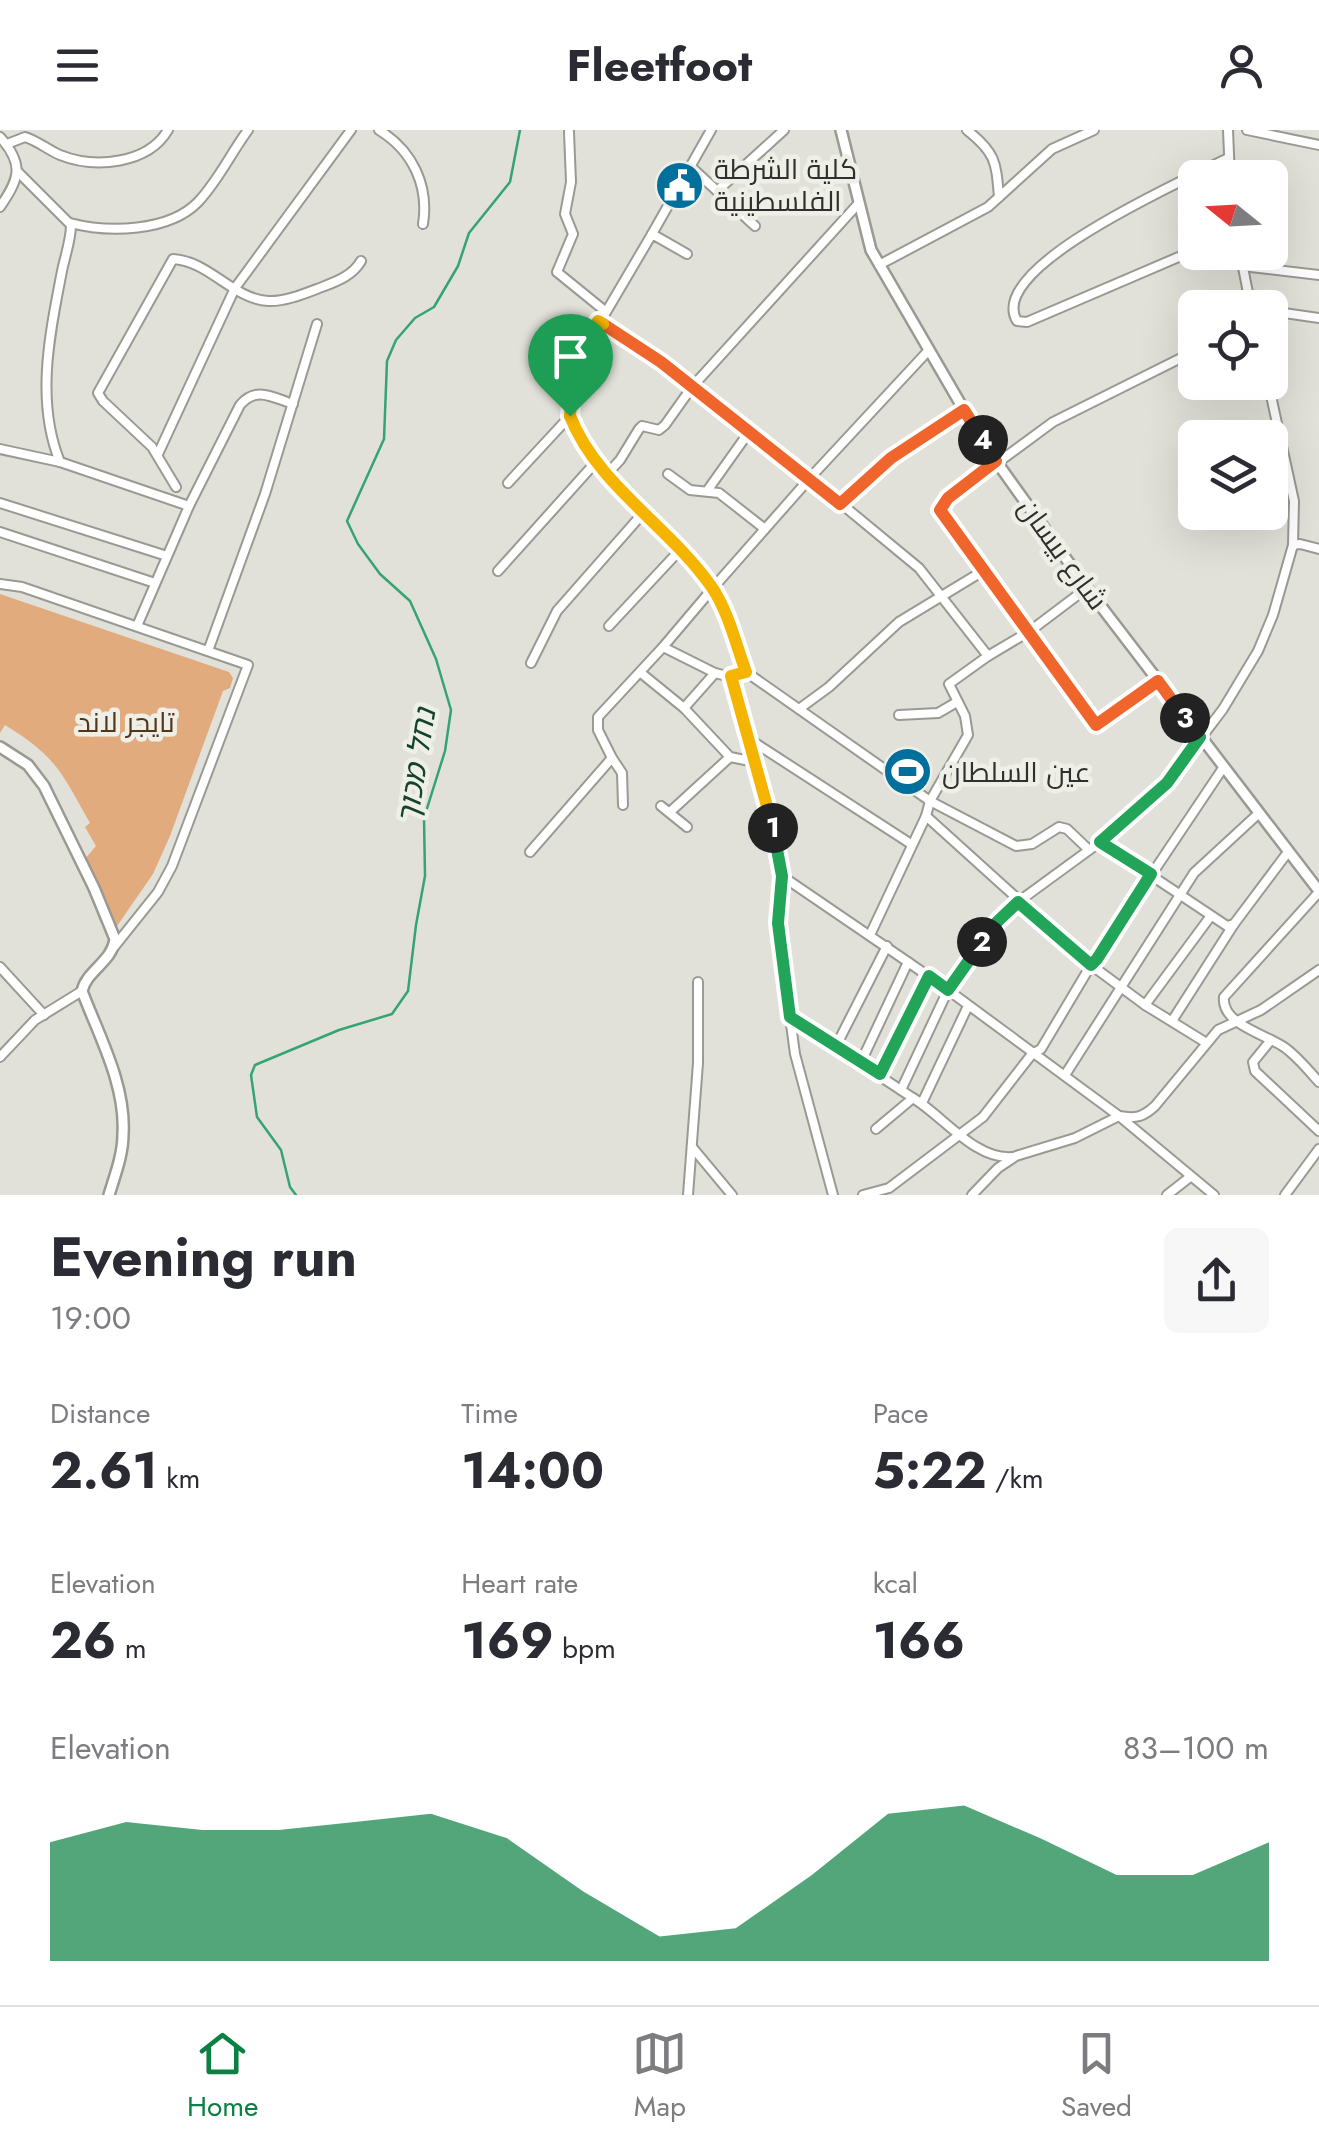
<!DOCTYPE html>
<meta charset="utf-8">
<style>
:root{--surface:#fff;--page:#f7f7f7;--text:#2b2b33;--muted:#7c7c81;--line:#e1e1e2;--accent:#0b8043}
body{margin:0;font-family:Jost,Cairo,"Noto Sans Hebrew",sans-serif;background:var(--page);color:var(--text);height:100vh;display:flex;flex-direction:column;font-size:38px;white-space:nowrap}
*{box-sizing:border-box;margin:0}
p{font-size:32px;color:var(--muted)}
.icon{flex:none;width:55px;height:55px;fill:none;stroke:currentColor;stroke-width:2;stroke-linecap:round;stroke-linejoin:round}
.map{position:relative;height:1065px;overflow:hidden}
.side{display:flex;flex-direction:column;background:var(--surface);flex:1}
.side>*{flex:none}
.needle{width:65px;rotate:288deg}
.controls{position:absolute;left:1178px;top:30px;display:grid;gap:20px}
.controls a{display:grid;place-items:center;width:110px;height:110px;border-radius:15px;background:var(--surface);box-shadow:0 10px 40px #0002;font-size:50px}
.pin{position:absolute;display:grid;place-items:center;width:85px;height:85px;color:#fff;margin:-102px -42px;border-radius:50% 50% 50% 0;rotate:-45deg;box-shadow:0 0 10px #0007}
.pin .icon{rotate:45deg}
.km{position:absolute;width:50px;height:50px;margin:-25px;border-radius:50%;background:#222;color:#fff;font-size:28px;line-height:50px;text-align:center}
.round{display:grid;place-items:center;flex:none;width:105px;height:105px;border-radius:15px;background:var(--page)}
.head{display:flex;align-items:center;justify-content:space-between;height:170px;padding:0 50px}
h1{font-size:55px;font-weight:700;line-height:75px}
.metrics{display:grid;grid-template-columns:repeat(3,1fr);gap:15px;height:170px;padding:10px 50px}
.metrics div{display:grid;align-content:center}
.metrics b{font-size:50px;font-weight:700}
.metrics small{font-size:28px;font-weight:400}
.metrics p{font-size:28px}
.chart{height:280px;padding:20px 50px}
.chart p{display:flex;justify-content:space-between}
.chart svg{width:100%;height:180px;margin-top:10px;fill:var(--accent);opacity:.7}
header{display:flex;justify-content:space-between;align-items:center;height:130px;padding:0 50px;background:var(--surface);font-size:45px;font-weight:700}
.menu{display:flex;justify-content:space-around;align-items:center;height:140px;border-top:2px solid var(--line);background:var(--surface);font-size:28px;color:var(--muted)}
.menu a{display:grid;justify-items:center;gap:5px}
.menu .current{color:var(--accent)}
.map>svg:first-child{display:block}
.green{fill:#e2ab7d}
.lines{fill:none;stroke-linecap:round;stroke-linejoin:round}
.stream{stroke:#35a472;stroke-width:2.5}
.minor-casing{stroke:#999a92;stroke-width:12}
.tertiary-casing{stroke:#999a92;stroke-width:14}
.minor{stroke:#fff;stroke-width:8}
.tertiary{stroke:#fff;stroke-width:9}
.split-1-casing{stroke:#fff;stroke-width:20}
.split-2-casing{stroke:#fff;stroke-width:20}
.split-3-casing{stroke:#fff;stroke-width:20}
.split-4-casing{stroke:#fff;stroke-width:20}
.split-5-casing{stroke:#fff;stroke-width:20}
.split-6-casing{stroke:#fff;stroke-width:20}
.split-1{stroke:#f5b400;stroke-width:12}
.split-2{stroke:#22a559;stroke-width:12}
.split-3{stroke:#22a559;stroke-width:12}
.split-4{stroke:#f0652b;stroke-width:12}
.split-5{stroke:#f0652b;stroke-width:12}
.split-6{stroke:#f5b400;stroke-width:12}
.labels{text-anchor:middle;dominant-baseline:central;stroke-width:9;stroke-linejoin:round;paint-order:stroke}
.poi-label{font-size:28px;fill:#2f302d;stroke:#eeefe6;text-anchor:start}
.street-label{font-size:28px;fill:#2f302d;stroke:#eeefe6}
.park-label{font-size:28px;fill:#543518;stroke:#eeefe6}
.water-label{font-size:30px;font-style:italic;fill:#15422d;stroke:#eeefe6}
</style>
<header><svg class="icon" aria-label="menu" viewBox="0 0 24 24"><path d="M4 6h16M4 12h16M4 18h16"/></svg>Fleetfoot<svg class="icon" aria-label="person" viewBox="0 0 24 24"><circle cx="12" cy="8" r="4"/><path d="M4 21q1-7 8-7t8 7"/></svg></header>
<div class="map">
<svg width="1319" height="1065" viewBox="0 0 1319 1065">
<rect width="100%" height="100%" fill="#e1e1d9"/>
<path class="green" d="M 0,464 L 229,542 L 233,548 L 230,558 L 223,561 L 170,706 L 153,744 L 117,796 L 112,795 L 84,730 L 96,716 L 85,697 L 90,693 C 61,642 57,627 5,595 L 0,603 Z"/>
<g class="lines">
<path class="stream" d="M 296,1065 L 290,1057 L 281,1020 L 257,987 L 251,945 L 255,935 L 339,900 L 392,884 L 408,861 L 416,795 L 425,746 L 424,688 L 445,621 L 451,580 L 436,529 L 410,471 L 380,444 L 358,414 L 347,391 L 384,309 L 387,231 L 396,210 L 415,188 L 434,177 L 458,136 L 469,103 L 510,52 L 520,0"/>
<defs>
<g id="minor">
<path d="M 379,0 C 413,21 429,56 423,94"/>
<path d="M 967,0 C 996,23 996,32 999,67"/>
<path d="M 1228,0 L 1230,48"/>
<path d="M 1247,0 L 1319,15"/>
<path d="M 569,2 L 571,52 L 565,84 L 573,104 L 557,142 L 605,181"/>
<path d="M 0,7 C 25,35 19,49 0,77"/>
<path d="M 7,14 L 25,7 C 38,11 48,20 60,25 C 95,39 148,34 168,0"/>
<path d="M 690,36 L 755,96"/>
<path d="M 17,41 L 71,95 C 71,110 65,126 62,141 C 50,203 35,271 60,332"/>
<path d="M 717,61 L 784,0"/>
<path d="M 70,93 C 108,103 169,102 198,72 C 218,51 231,23 248,0"/>
<path d="M 652,104 L 711,0"/>
<path d="M 1195,120 L 1027,192 L 1017,191 C 984,137 1190,48 1228,28"/>
<path d="M 1240,122 L 1251,178"/>
<path d="M 687,124 L 652,104 L 582,223 C 565,270 566,310 608,343 L 713,458 L 810,348 L 919,438 L 988,526 L 949,554 L 965,586 L 968,605 L 930,671 L 746,542 L 731,547 L 779,725 L 782,746 L 778,793 L 790,887 L 913,968"/>
<path d="M 879,135 L 988,77 L 1052,19 L 1094,0"/>
<path d="M 1242,136 L 1319,145"/>
<path d="M 1270,181 L 1319,188"/>
<path d="M 599,191 L 692,257 L 858,74"/>
<path d="M 1268,252 L 1294,371 L 1293,415 L 1300,414 L 1319,419"/>
<path d="M 0,319 L 60,332 L 189,376"/>
<path d="M 158,324 L 235,158 L 351,0"/>
<path d="M 608,343 L 620,330 L 639,299 L 642,296 L 659,300 L 665,295 L 692,257 L 810,348 L 928,221"/>
<path d="M 668,344 L 690,360 L 719,363 L 765,399"/>
<path d="M 508,353 L 570,286"/>
<path d="M 176,357 L 152,317 L 103,271 L 98,263 L 173,129 C 209,131 233,169 268,171 C 285,172 306,163 322,157 C 338,151 353,145 361,131"/>
<path d="M 707,361 L 749,302"/>
<path d="M 0,373 L 167,426"/>
<path d="M 840,374 L 891,329 L 964,280"/>
<path d="M 0,402 L 155,453"/>
<path d="M 1293,415 L 1273,485 L 1258,521 L 1223,579 L 1167,653 L 1122,696 L 1007,780 L 948,860 L 1119,986 C 1136,989 1143,987 1155,976 L 1218,900 L 1261,880 L 1319,840"/>
<path d="M 498,441 L 595,333"/>
<path d="M 983,441 L 940,380 L 943,373 L 1053,292 L 1195,221"/>
<path d="M 0,454 L 22,457 L 248,535 L 172,736 L 158,762 L 114,817"/>
<path d="M 137,496 L 189,376 L 240,275 C 256,256 272,267 293,274"/>
<path d="M 609,496 L 679,421"/>
<path d="M 663,517 L 713,458 L 746,542"/>
<path d="M 208,521 L 265,364 L 317,194"/>
<path d="M 988,526 L 1030,501 L 1087,458"/>
<path d="M 531,533 L 557,481 L 644,382"/>
<path d="M 641,543 L 684,578 L 715,543"/>
<path d="M 684,578 L 730,627 L 755,632"/>
<path d="M 799,579 L 829,557 L 899,492 L 983,441 L 1096,595 L 1158,551"/>
<path d="M 899,585 L 938,583 L 957,572"/>
<path d="M 749,609 L 911,714"/>
<path d="M 612,628 L 622,643 L 623,675"/>
<path d="M 661,676 L 687,697"/>
<path d="M 671,681 L 730,627"/>
<path d="M 926,686 L 1091,835 L 1145,875 L 1205,912"/>
<path d="M 1101,712 L 1227,796 L 1234,794 L 1288,722"/>
<path d="M 530,722 L 612,628 L 598,600 L 598,587 L 663,517 L 715,543 L 731,547"/>
<path d="M 782,746 L 908,832"/>
<path d="M 1319,762 L 1224,867 C 1221,894 1265,904 1284,917 C 1297,926 1308,940 1319,952"/>
<path d="M 870,805 L 926,686 L 930,671 L 1016,716 L 1032,714 L 1059,697 L 1067,699 L 1088,719"/>
<path d="M 0,837 L 44,885"/>
<path d="M 1145,875 L 1210,787"/>
<path d="M 790,887 L 795,924 L 833,1065"/>
<path d="M 1172,891 L 1234,794"/>
<path d="M 1271,910 L 1253,932 L 1255,941 L 1319,1001"/>
<path d="M 836,916 L 887,816"/>
<path d="M 0,927 L 35,890 L 82,861"/>
<path d="M 861,932 L 908,832 L 948,860 L 901,960"/>
<path d="M 880,945 L 929,846"/>
<path d="M 1065,945 L 1194,743 L 1258,684"/>
<path d="M 922,973 L 968,876"/>
<path d="M 876,999 L 913,968 C 943,986 975,1030 1012,1027"/>
<path d="M 692,1017 L 732,1065"/>
<path d="M 688,1065 L 698,933 L 698,852"/>
<path d="M 863,1065 L 889,1058 L 983,987 L 1032,924 L 1041,919 L 1091,835 L 1223,638"/>
<path d="M 972,1065 L 998,1038 L 1016,1026 L 1075,1008 L 1119,986 L 1214,1065"/>
<path d="M 1167,1065 L 1190,1047"/>
<path d="M 1285,1065 L 1319,1019"/>
</g>
<g id="tertiary">
<path d="M 841,0 L 871,120 L 964,280 L 996,331 L 1087,458 L 1319,761"/>
<path d="M 0,617 L 28,635 L 44,656 L 94,758 L 115,809 C 112,832 87,840 82,861 C 99,906 126,955 123,1004 C 123,1025 115,1045 109,1065"/>
</g>
</defs>
<use href="#minor" class="minor-casing"/>
<use href="#tertiary" class="tertiary-casing"/>
<use href="#minor" class="minor"/>
<use href="#tertiary" class="tertiary"/>
</g>
<g class="lines">
<defs>
<path id="split-1" d="M 570,286 C 597,355 669,396 711,456 C 728,480 736,515 746,542 L 731,546 L 773,698"/>
<path id="split-2" d="M 773,698 L 782,746 L 778,793 L 790,887 L 880,944 L 929,846 L 948,860 L 982,812"/>
<path id="split-3" d="M 982,812 L 998,791 L 1018,772 L 1091,835 L 1097,829 L 1151,744 L 1100,712 L 1167,653 L 1200,607 L 1185,588"/>
<path id="split-4" d="M 983,310 L 996,331 L 948,368 L 940,380 L 1096,595 L 1158,551 L 1185,588"/>
<path id="split-5" d="M 603,194 L 661,232 L 840,374 L 891,328 L 964,280 L 983,310"/>
<path id="split-6" d="M 570,286 C 572,249 582,223 598,191 L 603,194"/>
</defs>
<use href="#split-1" class="split-1-casing"/>
<use href="#split-2" class="split-2-casing"/>
<use href="#split-3" class="split-3-casing"/>
<use href="#split-4" class="split-4-casing"/>
<use href="#split-5" class="split-5-casing"/>
<use href="#split-6" class="split-6-casing"/>
<use href="#split-1" class="split-1"/>
<use href="#split-2" class="split-2"/>
<use href="#split-3" class="split-3"/>
<use href="#split-4" class="split-4"/>
<use href="#split-5" class="split-5"/>
<use href="#split-6" class="split-6"/>
</g>
<defs>
<symbol id="civic-disc" viewBox="-11 -11 22 22"><circle r="9.5" fill="#016f9b" stroke="#eeefe6"/><path d="M-.6-6.5H3V-4.5H.6V-3L4-1V1h2V6H-6V1h2V-1L-.6-3ZM-1.2 2.5V6h2.4V2.5Z" fill="#fff"/></symbol>
<symbol id="stadium-disc" viewBox="-11 -11 22 22"><circle r="9.5" fill="#016f9b" stroke="#eeefe6"/><path d="M0-5a6.5 5 0 1 0 0 10a6.5 5 0 1 0 0-10ZM-3.5-1.8h7v3.6h-7Z" fill="#fff"/></symbol>
</defs>
<g fill-rule="evenodd">
<use href="#civic-disc" x="652" y="28" width="55" height="55"/>
<use href="#stadium-disc" x="880" y="614" width="55" height="55"/>
</g>
<g class="labels">
<g class="poi-label">
<text x="714" y="39">كلية الشرطة<tspan x="714" dy="32">الفلسطينية</tspan></text>
<text x="942" y="642">عين السلطان</text>
</g>
<g class="street-label">
<text transform="translate(1063 424) rotate(54)">شارع بيسان</text>
</g>
<g class="park-label">
<text x="126" y="592">تايجر لاند</text>
</g>
<g class="water-label">
<text transform="translate(416 636) rotate(-81)">נחל מכוך</text>
</g>
</g>
</svg>
<div class="controls">
<a><svg class="needle" viewBox="-14 -14 28 28"><path d="M0-13l5 13h-10z" fill="#e53935"/><path d="M0 13l5-13h-10z" fill="#7c7c81"/></svg></a>
<a><svg class="icon" aria-label="locate" viewBox="0 0 24 24"><circle cx="12" cy="12" r="6"/><path d="M12 2v4M12 18v4M2 12h4M18 12h4"/></svg></a>
<a><svg class="icon" aria-label="layers" viewBox="0 0 24 24"><path d="M12 4l9 5-9 5-9-5zM3 14l9 5 9-5"/></svg></a>
</div>
<div class="pin" style="left:570px;top:286px;background:#1e9e55"><svg class="icon" aria-label="arrive" viewBox="0 0 24 24"><path d="M6 21V4h12l-3 4 3 4H6"/></svg></div>
<b class="km" style="left:773px;top:698px">1</b>
<b class="km" style="left:982px;top:812px">2</b>
<b class="km" style="left:1185px;top:588px">3</b>
<b class="km" style="left:983px;top:310px">4</b>
</div>
<section class="side">
<div class="head"><div><h1>Evening run</h1><p>19:00</p></div><a class="round"><svg class="icon" aria-label="share" viewBox="0 0 24 24"><path d="M12 15V3M7 8l5-5 5 5M5 13v7h14v-7"/></svg></a></div>
<div class="metrics">
<div><p>Distance</p><b>2.61<small> km</small></b></div>
<div><p>Time</p><b>14:00</b></div>
<div><p>Pace</p><b>5:22<small> /km</small></b></div>
</div>
<div class="metrics">
<div><p>Elevation</p><b>26<small> m</small></b></div>
<div><p>Heart rate</p><b>169<small> bpm</small></b></div>
<div><p>kcal</p><b>166</b></div>
</div>
<div class="chart"><p><span>Elevation</span>83–100 m</p>
<svg viewBox="0 0 160 44" preserveAspectRatio="none"><path d="M0 44V15L10 10L20 12L30 12L40 10L50 8L60 14L70 27L80 38L90 36L100 23L110 8L120 6L130 14L140 23L150 23L160 15V44z"/></svg>
</div>
</section>
<nav class="menu">
<a class="current"><svg class="icon" aria-label="home" viewBox="0 0 24 24"><path d="M3 11l9-7 9 7M6 9v11h12V9"/></svg>Home</a>
<a><svg class="icon" aria-label="map" viewBox="0 0 24 24"><path d="M3 6l6-2 6 2 6-2v14l-6 2-6-2-6 2zM9 4v14M15 6v14"/></svg>Map</a>
<a><svg class="icon" aria-label="saved" viewBox="0 0 24 24"><path d="M7 4h10v16l-5-4-5 4z"/></svg>Saved</a>
</nav>
